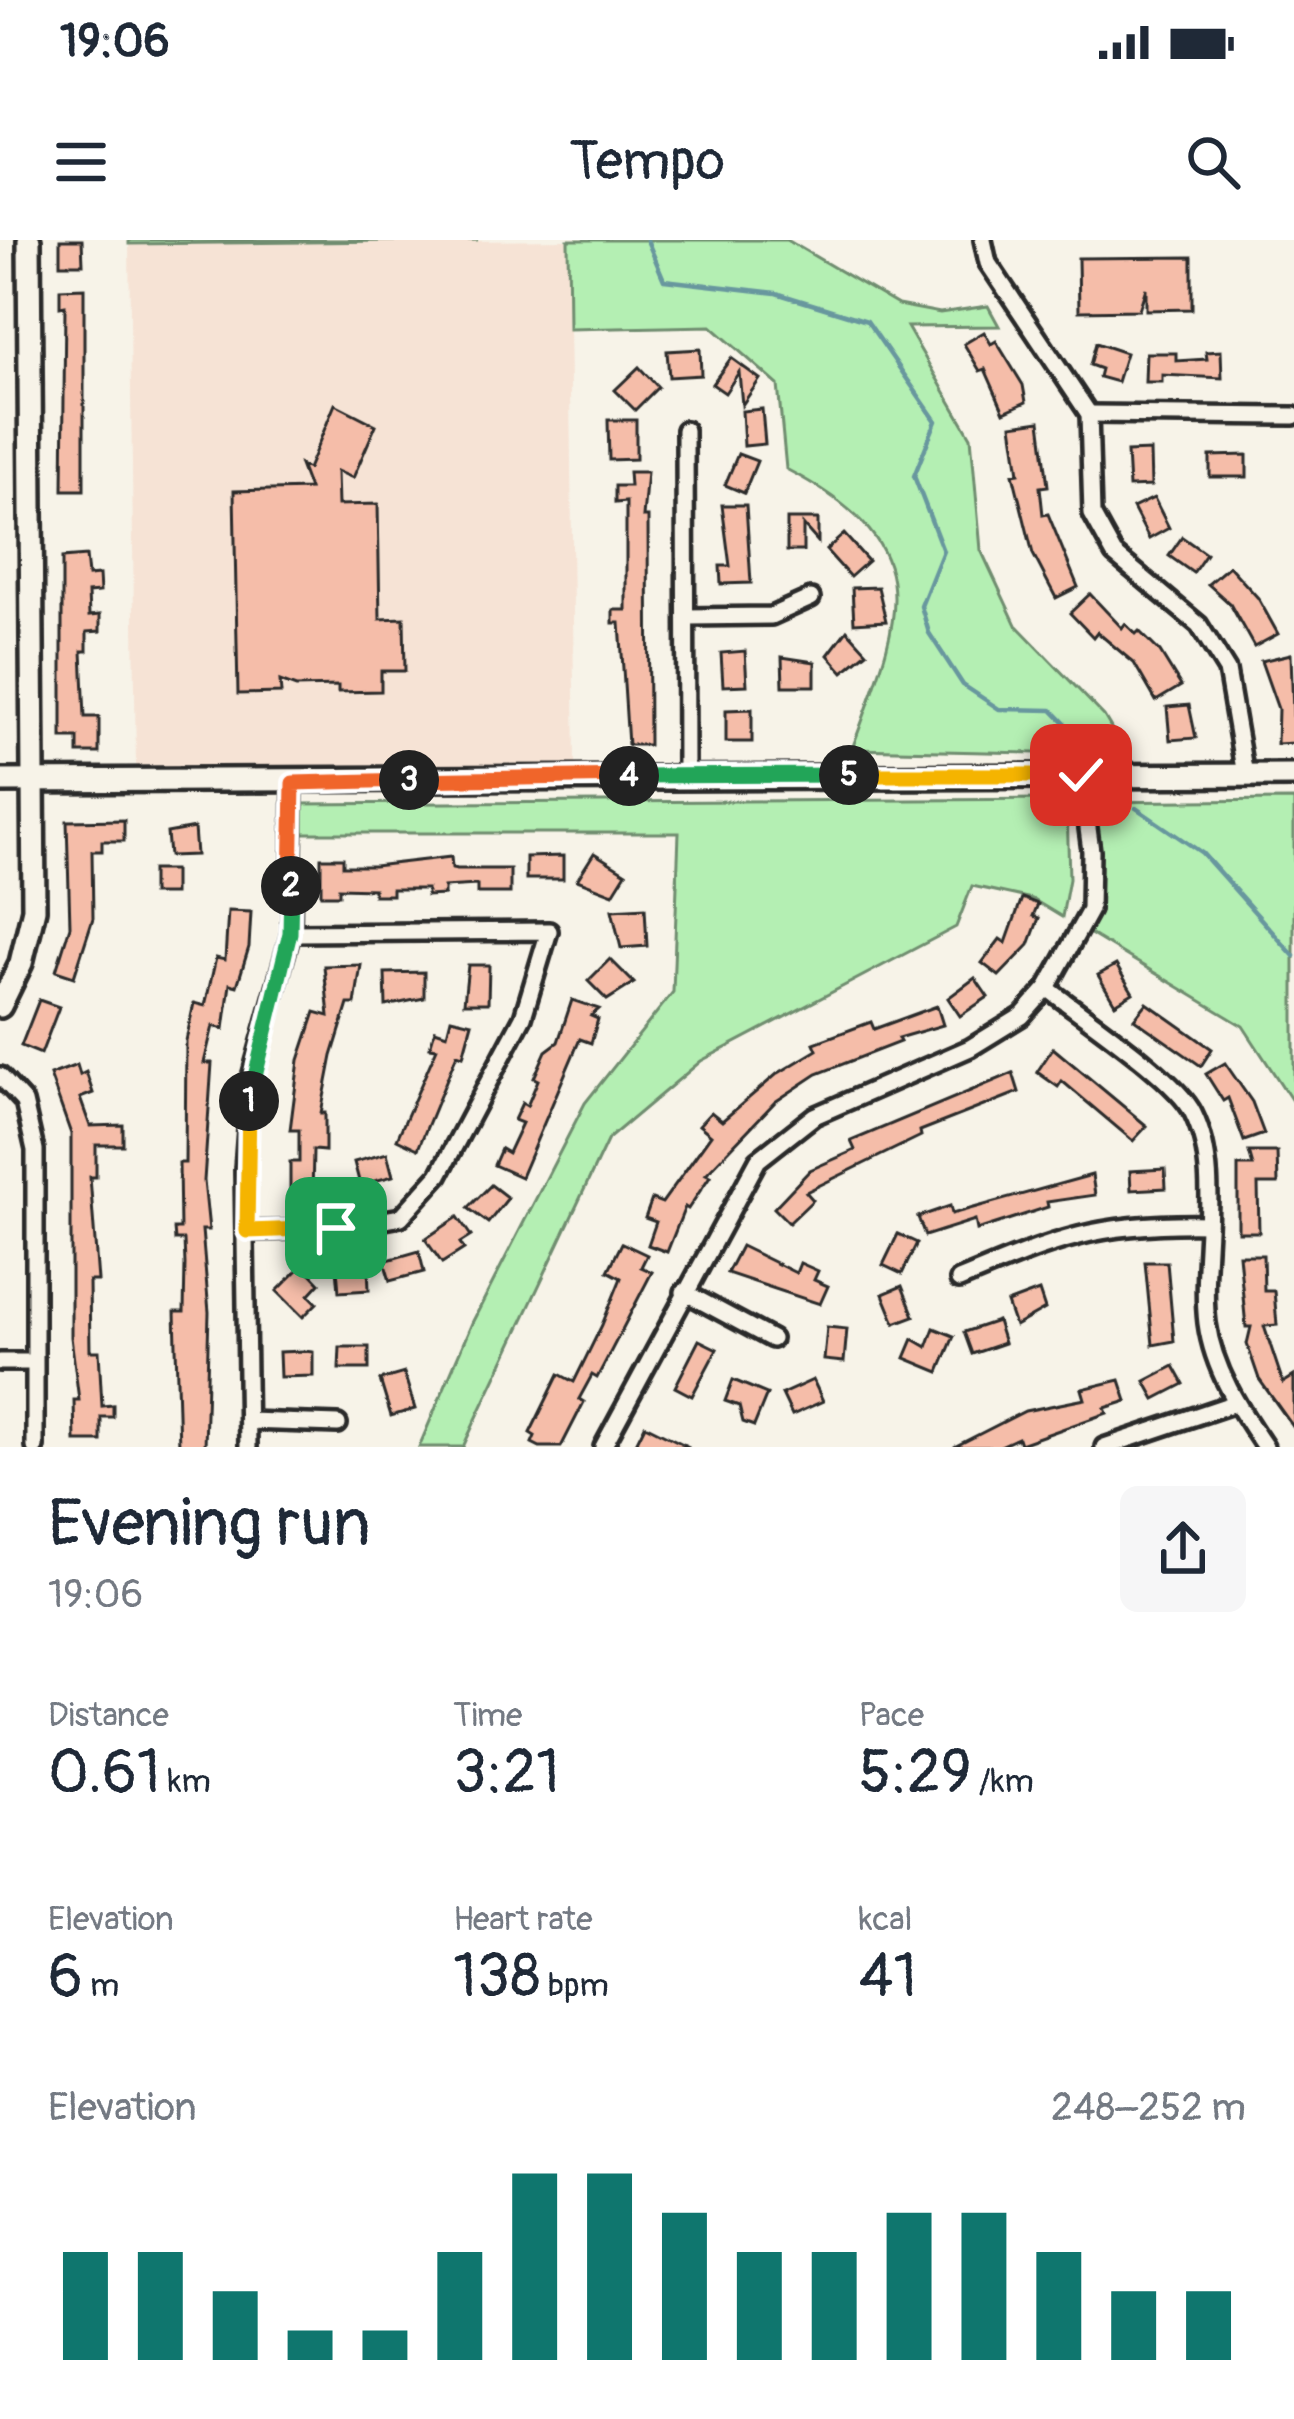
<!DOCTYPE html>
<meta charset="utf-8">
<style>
:root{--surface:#fff;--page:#f6f6f7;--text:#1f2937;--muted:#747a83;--accent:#0f766e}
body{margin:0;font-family:Pangolin,sans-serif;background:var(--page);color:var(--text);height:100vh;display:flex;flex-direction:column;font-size:45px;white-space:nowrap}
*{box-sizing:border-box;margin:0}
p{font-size:39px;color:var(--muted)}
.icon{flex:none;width:66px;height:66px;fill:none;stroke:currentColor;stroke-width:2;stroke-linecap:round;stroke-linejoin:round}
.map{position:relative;height:1207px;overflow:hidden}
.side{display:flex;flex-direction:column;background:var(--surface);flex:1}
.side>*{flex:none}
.pin{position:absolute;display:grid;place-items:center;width:102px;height:102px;color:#fff;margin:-51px;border-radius:24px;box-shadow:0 6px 18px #0006}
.km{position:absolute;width:60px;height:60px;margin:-30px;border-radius:50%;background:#222;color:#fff;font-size:33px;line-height:60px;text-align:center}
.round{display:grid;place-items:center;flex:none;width:126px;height:126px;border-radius:18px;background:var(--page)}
.summary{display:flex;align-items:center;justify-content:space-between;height:204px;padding:0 48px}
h1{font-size:66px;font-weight:600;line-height:90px}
.stats{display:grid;grid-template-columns:repeat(3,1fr);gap:18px;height:204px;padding:12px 48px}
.stats div{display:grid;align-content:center}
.stats b{font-size:60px;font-weight:600}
.stats small{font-size:33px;font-weight:400}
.stats p{font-size:33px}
.chart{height:336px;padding:24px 48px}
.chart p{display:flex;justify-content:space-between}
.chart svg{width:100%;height:216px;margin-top:12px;stroke:var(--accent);stroke-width:6}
.status{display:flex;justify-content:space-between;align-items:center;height:84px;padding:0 60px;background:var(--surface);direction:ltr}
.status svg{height:33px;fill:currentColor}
header{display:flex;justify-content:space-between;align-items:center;height:156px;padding:0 48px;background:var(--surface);font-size:54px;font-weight:600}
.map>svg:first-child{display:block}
.built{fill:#f6e3d5}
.green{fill:#b4efb3;stroke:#708d6f;stroke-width:3}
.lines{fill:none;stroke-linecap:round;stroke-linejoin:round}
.stream{stroke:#67979e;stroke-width:4.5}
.building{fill:#f5bda9;stroke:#2b2b2b;stroke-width:3}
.street-casing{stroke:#2b2b2b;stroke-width:24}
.secondary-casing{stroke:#2b2b2b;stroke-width:30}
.street{stroke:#f7f3e8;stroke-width:15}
.secondary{stroke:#f7f3e8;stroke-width:21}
.split-1-casing{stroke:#fff;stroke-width:24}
.split-2-casing{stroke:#fff;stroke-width:24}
.split-3-casing{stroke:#fff;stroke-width:24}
.split-4-casing{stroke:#fff;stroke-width:24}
.split-5-casing{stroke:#fff;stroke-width:24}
.split-6-casing{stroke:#fff;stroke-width:24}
.split-1{stroke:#f5b400;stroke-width:15}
.split-2{stroke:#22a559;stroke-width:15}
.split-3{stroke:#f0652b;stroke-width:15}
.split-4{stroke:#f0652b;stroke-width:15}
.split-5{stroke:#22a559;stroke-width:15}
.split-6{stroke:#f5b400;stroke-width:15}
</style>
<div class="status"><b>19:06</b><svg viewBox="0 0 49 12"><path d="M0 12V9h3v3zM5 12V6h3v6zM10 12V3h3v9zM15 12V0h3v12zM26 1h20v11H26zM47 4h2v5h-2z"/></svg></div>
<header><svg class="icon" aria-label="menu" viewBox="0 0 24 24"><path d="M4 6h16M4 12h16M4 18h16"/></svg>Tempo<svg class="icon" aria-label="search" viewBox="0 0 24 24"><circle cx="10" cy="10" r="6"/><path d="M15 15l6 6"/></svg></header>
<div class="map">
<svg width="1294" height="1207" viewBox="0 0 1294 1207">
<rect width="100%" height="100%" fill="#f7f3e8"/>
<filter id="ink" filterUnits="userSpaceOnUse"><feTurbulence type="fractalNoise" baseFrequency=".00833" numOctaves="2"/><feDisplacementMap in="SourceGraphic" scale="24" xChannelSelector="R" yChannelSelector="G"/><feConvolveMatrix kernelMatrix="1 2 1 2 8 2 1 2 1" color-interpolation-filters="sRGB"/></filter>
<g filter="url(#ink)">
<path class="built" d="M 568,0 L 575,524 L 136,529 L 129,4 Z"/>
<g class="green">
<path d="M 129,0 L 478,0 L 129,4 Z"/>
<path d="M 568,0 L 787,0 L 898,65 L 940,73 L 988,66 L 999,86 L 907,87 L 971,197 L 981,310 L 1016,385 L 1104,476 L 1127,515 L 852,509 C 901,375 936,307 786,229 L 778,145 L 711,86 L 569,89 Z"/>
<path d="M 1059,559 L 1067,567 L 1069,639 L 1062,677 L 1032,659 L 972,646 L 956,687 L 701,821 L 608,899 L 463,1207 L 419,1207 L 472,1083 L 585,863 L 673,752 L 679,593 L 292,593 L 297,564 Z"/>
<path d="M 1294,560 L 1294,864 L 1243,786 L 1082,689 L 1092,562 Z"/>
</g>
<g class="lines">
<g class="stream">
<path d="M 647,0 L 664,40 L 776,53 L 867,81 L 936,181 L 914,236 L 943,311 L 921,366 L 929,393 L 963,445 L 999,469 L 1052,470 L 1084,503"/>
<path d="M 1136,568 L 1202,613 L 1294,716"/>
</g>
</g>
<g class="building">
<path d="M 60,0 L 82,0 L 83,24 L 60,24 Z"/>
<path d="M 1192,17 L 1192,69 L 1146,70 L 1146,48 L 1139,70 L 1079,71 L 1078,18 Z"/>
<path d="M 84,48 L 84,250 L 63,250 L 65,66 L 60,67 L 60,49 Z"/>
<path d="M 984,92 L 991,104 L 996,101 L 1023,145 L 1026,162 L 1004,172 L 985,129 L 980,131 L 964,104 Z"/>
<path d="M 1096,103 L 1126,113 L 1117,142 L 1099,137 L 1101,129 L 1090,125 Z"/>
<path d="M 700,109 L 701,135 L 669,137 L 667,111 Z"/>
<path d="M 1221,111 L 1222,138 L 1162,135 L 1162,142 L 1145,142 L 1146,113 L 1176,113 L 1176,121 L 1207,119 L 1206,112 Z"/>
<path d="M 731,118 L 760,139 L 742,165 L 739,132 L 725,153 L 712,144 Z"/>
<path d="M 639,127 L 658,147 L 635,170 L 615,150 Z"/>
<path d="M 335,164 L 376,185 L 353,238 L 337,231 L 338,265 L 378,264 L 380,379 L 404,378 L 405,431 L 381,431 L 381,451 L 338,452 L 338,446 L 296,447 L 280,441 L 281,453 L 238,454 L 234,251 L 309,249 L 300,225 L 308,229 Z"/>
<path d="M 762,169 L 765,204 L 744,206 L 742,171 Z"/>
<path d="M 608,180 L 636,180 L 636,219 L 609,220 Z"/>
<path d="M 1040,181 L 1048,246 L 1040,247 L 1043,275 L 1048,274 L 1078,347 L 1056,358 L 1033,314 L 1013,234 L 1019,233 L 1012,185 Z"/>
<path d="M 1150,211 L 1151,246 L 1129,247 L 1127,212 Z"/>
<path d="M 738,214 L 757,221 L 744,253 L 725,245 Z"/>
<path d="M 1247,215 L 1247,237 L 1210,237 L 1210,216 Z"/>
<path d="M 629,232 L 647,232 L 643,277 L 648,277 L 649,505 L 628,505 L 620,383 L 613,383 L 613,370 L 626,370 L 626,262 L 615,263 L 615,246 L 630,246 Z"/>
<path d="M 1154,258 L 1169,288 L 1149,299 L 1133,268 Z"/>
<path d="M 722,265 L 746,265 L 751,343 L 721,344 L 720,326 L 730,326 Z"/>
<path d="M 787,279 L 818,279 L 818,302 L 803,285 L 803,311 L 787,311 Z"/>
<path d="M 844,294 L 868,321 L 850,337 L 826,310 Z"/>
<path d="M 1182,297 L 1206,314 L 1193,333 L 1169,316 Z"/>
<path d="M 86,316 L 88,336 L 99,335 L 100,352 L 88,353 L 89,376 L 100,375 L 100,391 L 87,392 L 87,411 L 82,411 L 85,477 L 99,477 L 99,513 L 78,513 L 78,498 L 62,498 L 62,318 Z"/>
<path d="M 1229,326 L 1258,358 L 1278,394 L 1254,407 L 1230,364 L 1208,344 Z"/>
<path d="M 878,347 L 886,381 L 854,383 L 852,348 Z"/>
<path d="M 1090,354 L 1122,388 L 1125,384 L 1136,394 L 1139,391 L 1160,412 L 1181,446 L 1156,461 L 1134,423 L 1097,392 L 1093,397 L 1070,373 Z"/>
<path d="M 847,390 L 867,412 L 843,432 L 828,415 Z"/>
<path d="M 745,411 L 747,445 L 723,446 L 721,413 Z"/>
<path d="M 1291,414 L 1294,503 L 1277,504 L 1278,469 L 1261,421 Z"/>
<path d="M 782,417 L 815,422 L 815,446 L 783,446 Z"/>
<path d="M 1189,465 L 1196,498 L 1170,500 L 1167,467 Z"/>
<path d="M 752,469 L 752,502 L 726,502 L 726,470 Z"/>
<path d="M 124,580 L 124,601 L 102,601 L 102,611 L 92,611 L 93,678 L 74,737 L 56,731 L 70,686 L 67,581 Z"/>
<path d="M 194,588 L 196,615 L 169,616 L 167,593 Z"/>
<path d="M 594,613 L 626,633 L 613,654 L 577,640 Z"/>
<path d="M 563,616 L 563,639 L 526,639 L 526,617 Z"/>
<path d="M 451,617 L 452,628 L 457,629 L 510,629 L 510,653 L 477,653 L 477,645 L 444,647 L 444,655 L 427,656 L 427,649 L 392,649 L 392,655 L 374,655 L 374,649 L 339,648 L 339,655 L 321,655 L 321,618 L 343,618 L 343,626 L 374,626 Z"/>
<rect x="152" y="630" width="22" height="24"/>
<path d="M 1022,658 L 1038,664 L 1033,676 L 1039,678 L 1029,705 L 999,736 L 982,723 L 1000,699 L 1006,703 Z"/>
<path d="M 645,668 L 647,706 L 621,708 L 612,670 Z"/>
<path d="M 228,671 L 251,672 L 249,707 L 237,746 L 230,744 L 224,789 L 213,786 L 204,823 L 212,823 L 204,941 L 209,990 L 202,990 L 209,1072 L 205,1207 L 179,1207 L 175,1072 L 184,1072 L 185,1024 L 184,1000 L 175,1000 L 174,989 L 180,989 L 179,923 L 185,923 L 186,801 L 194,763 L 205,766 L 216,718 L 225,720 Z"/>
<path d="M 610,719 L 634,743 L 607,760 L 588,741 Z"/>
<path d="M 361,725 L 355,764 L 348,764 L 332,816 L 321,873 L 325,873 L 325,911 L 313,910 L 312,957 L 290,957 L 290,922 L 299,922 L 299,890 L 290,890 L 299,820 L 315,772 L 329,776 L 324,726 Z"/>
<path d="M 468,725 L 489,725 L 488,763 L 464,763 Z"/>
<path d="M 1116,725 L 1133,753 L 1115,764 L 1098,735 Z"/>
<path d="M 424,732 L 424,758 L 386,766 L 385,733 Z"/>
<path d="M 975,738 L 988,757 L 960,776 L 948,758 Z"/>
<path d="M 39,760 L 59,767 L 41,814 L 21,806 Z"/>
<path d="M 572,760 L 599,769 L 591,776 L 598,779 L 591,803 L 580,799 L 521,937 L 494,925 L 501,909 L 508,913 L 522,883 L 514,880 L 522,863 L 527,866 L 538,840 L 534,838 L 546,811 L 558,802 Z"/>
<path d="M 1147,763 L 1212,809 L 1201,826 L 1134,779 Z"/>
<path d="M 937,766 L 943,785 L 898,798 L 900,802 L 817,834 L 775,862 L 706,934 L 710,936 L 688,969 L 685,967 L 667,1012 L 648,1005 L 656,982 L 645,978 L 652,959 L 662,963 L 711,895 L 699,885 L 711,872 L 722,881 L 777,834 L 817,810 L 814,803 L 871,782 L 874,789 Z"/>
<path d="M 451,778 L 472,783 L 463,816 L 457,814 L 418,909 L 397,899 L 437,808 L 430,807 L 435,790 L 447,794 Z"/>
<path d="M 1053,808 L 1147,886 L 1133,901 L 1062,841 L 1058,847 L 1037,832 Z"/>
<path d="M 1225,823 L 1252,862 L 1264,894 L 1244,901 L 1228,858 L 1223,861 L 1206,834 Z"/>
<path d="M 77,825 L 80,835 L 86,832 L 93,853 L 80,858 L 90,886 L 123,885 L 123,905 L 96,905 L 96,937 L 90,937 L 98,1041 L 89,1041 L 90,1111 L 99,1111 L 102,1166 L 113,1165 L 113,1177 L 101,1177 L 101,1201 L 75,1201 L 74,1160 L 79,1160 L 71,1097 L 71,894 L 50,835 Z"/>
<path d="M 1013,833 L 1019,852 L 920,891 L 921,896 L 806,952 L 813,960 L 789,983 L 774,968 L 810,930 L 855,910 L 851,901 Z"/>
<path d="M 1249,912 L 1277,912 L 1278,944 L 1258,944 L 1259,992 L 1238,992 L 1238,926 L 1253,926 Z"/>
<path d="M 387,913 L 393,936 L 360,945 L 354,922 Z"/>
<path d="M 1165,929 L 1166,948 L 1131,950 L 1130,931 Z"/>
<path d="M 1092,935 L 1095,955 L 1047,962 L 1048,967 L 977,990 L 975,980 L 925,996 L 918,977 L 950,966 L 952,974 Z"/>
<path d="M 491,945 L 508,958 L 488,983 L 468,968 Z"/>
<path d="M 458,977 L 471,996 L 460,1003 L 464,1009 L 442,1023 L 425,999 Z"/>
<path d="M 898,994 L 917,1003 L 902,1034 L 883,1025 Z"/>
<path d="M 622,1003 L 647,1015 L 641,1027 L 652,1032 L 597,1138 L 592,1135 L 579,1159 L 584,1162 L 561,1207 L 540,1207 L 532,1203 L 535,1196 L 530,1193 L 559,1134 L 574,1142 L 602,1085 L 621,1038 L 608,1031 Z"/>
<path d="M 741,1006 L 796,1033 L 800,1023 L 818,1031 L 814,1040 L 828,1046 L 820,1064 L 727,1033 Z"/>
<path d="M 419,1011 L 424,1032 L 390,1041 L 384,1021 Z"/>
<path d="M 1239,1015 L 1263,1015 L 1264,1051 L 1274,1051 L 1277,1085 L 1264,1086 L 1283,1143 L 1294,1136 L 1294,1188 L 1259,1139 L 1247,1104 L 1251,1087 L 1246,1087 Z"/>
<path d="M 1145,1022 L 1167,1022 L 1174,1101 L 1153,1105 Z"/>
<path d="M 303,1025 L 320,1043 L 309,1055 L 317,1063 L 303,1077 L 277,1051 Z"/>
<path d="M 368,1026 L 369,1050 L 339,1052 L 337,1028 Z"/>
<path d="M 902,1046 L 914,1076 L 895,1083 L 883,1054 Z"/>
<path d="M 1039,1051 L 1045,1069 L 1015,1086 L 1007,1063 Z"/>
<path d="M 997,1081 L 1004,1103 L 972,1114 L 964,1092 Z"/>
<path d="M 827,1087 L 847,1089 L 844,1122 L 824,1120 Z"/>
<path d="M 934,1088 L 954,1096 L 939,1132 L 905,1118 L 913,1099 L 927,1107 Z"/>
<path d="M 699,1100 L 717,1109 L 692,1156 L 675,1147 Z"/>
<path d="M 340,1107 L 369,1107 L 369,1129 L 339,1129 Z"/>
<path d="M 304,1111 L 313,1112 L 313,1136 L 280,1137 L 279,1112 Z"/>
<path d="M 1174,1126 L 1184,1144 L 1155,1159 L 1145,1141 Z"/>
<path d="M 404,1133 L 415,1169 L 391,1176 L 380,1140 Z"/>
<path d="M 733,1140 L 767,1154 L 754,1186 L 743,1182 L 739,1166 L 725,1161 Z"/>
<path d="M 813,1140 L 823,1161 L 792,1175 L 782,1154 Z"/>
<path d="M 1120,1140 L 1127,1161 L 1105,1168 L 1107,1173 L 1020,1204 L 1018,1198 L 998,1207 L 954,1207 L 1025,1171 L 1085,1159 L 1082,1149 Z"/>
<path d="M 645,1185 L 689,1207 L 634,1207 Z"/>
</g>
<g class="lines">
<defs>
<g id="street">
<path d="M 983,0 L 988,23 L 1089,174 L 1092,274 L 1114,314 L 1199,385 L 1227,430 L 1245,535"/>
<path d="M 1089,174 L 1294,176"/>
<path d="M 685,190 L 686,535"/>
<path d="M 686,377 L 771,376 L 811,358"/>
<path d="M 1047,748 C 1081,775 1176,838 1193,873 C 1224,935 1199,1017 1207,1083 C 1213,1129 1240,1170 1265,1207"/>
<path d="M 0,836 L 24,862 L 35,910 L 35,1207"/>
<path d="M 247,991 L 336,989 L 401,977 L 439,935 L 523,777 L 549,691 L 291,693"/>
<path d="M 959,1040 C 1056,999 1099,982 1207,984"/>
<path d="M 684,1052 L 772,1099"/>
<path d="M 0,1122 L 34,1122"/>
<path d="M 248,1181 L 338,1184"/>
<path d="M 248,1207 L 244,929 L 251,837 L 291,693 L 293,543"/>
<path d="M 603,1207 L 758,920 L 814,876 L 970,808 L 1022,776 L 1047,748 L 1090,670 L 1091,611 L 1081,535"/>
<path d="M 1104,1207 L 1235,1163"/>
</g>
<g id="secondary">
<path d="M 0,541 L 1294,535"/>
<path d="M 0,766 L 21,723 L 34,669 L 29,0"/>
</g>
</defs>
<use href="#street" class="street-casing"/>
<use href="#secondary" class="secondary-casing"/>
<use href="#street" class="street"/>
<use href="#secondary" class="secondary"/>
</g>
</g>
<g class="lines" filter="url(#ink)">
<defs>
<path id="split-1" d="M 249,861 L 247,991 L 336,988"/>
<path id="split-2" d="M 249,861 L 290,693 L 291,646"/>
<path id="split-3" d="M 291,646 L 293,543 L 409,540"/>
<path id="split-4" d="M 409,540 L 629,536"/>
<path id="split-5" d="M 629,536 L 849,535"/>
<path id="split-6" d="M 849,535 L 1081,535"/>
</defs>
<use href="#split-1" class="split-1-casing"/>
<use href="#split-2" class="split-2-casing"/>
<use href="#split-3" class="split-3-casing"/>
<use href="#split-4" class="split-4-casing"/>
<use href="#split-5" class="split-5-casing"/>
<use href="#split-6" class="split-6-casing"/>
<use href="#split-1" class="split-1"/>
<use href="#split-2" class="split-2"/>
<use href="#split-3" class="split-3"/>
<use href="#split-4" class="split-4"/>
<use href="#split-5" class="split-5"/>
<use href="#split-6" class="split-6"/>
</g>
</svg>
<div class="pin" style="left:336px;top:988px;background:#1e9e55"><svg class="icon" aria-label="arrive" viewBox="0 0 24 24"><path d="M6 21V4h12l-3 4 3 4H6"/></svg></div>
<div class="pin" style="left:1081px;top:535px;background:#d93025"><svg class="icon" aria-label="check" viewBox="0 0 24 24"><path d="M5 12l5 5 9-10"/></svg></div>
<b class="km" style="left:249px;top:861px">1</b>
<b class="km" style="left:291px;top:646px">2</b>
<b class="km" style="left:409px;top:540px">3</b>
<b class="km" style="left:629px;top:536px">4</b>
<b class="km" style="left:849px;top:535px">5</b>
</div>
<section class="side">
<div class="summary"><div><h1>Evening run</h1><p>19:06</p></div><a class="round"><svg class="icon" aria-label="share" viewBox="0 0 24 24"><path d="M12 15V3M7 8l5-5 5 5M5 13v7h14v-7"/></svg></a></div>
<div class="stats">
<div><p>Distance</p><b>0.61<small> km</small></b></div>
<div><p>Time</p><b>3:21</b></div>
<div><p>Pace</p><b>5:29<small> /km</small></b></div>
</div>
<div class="stats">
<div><p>Elevation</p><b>6<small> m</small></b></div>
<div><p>Heart rate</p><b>138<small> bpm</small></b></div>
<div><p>kcal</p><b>41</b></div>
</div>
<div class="chart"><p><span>Elevation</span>248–252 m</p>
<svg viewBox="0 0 160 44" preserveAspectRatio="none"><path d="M5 44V22M15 44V22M25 44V30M35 44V38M45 44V38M55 44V22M65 44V6M75 44V6M85 44V14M95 44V22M105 44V22M115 44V14M125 44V14M135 44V22M145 44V30M155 44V30"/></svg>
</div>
</section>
